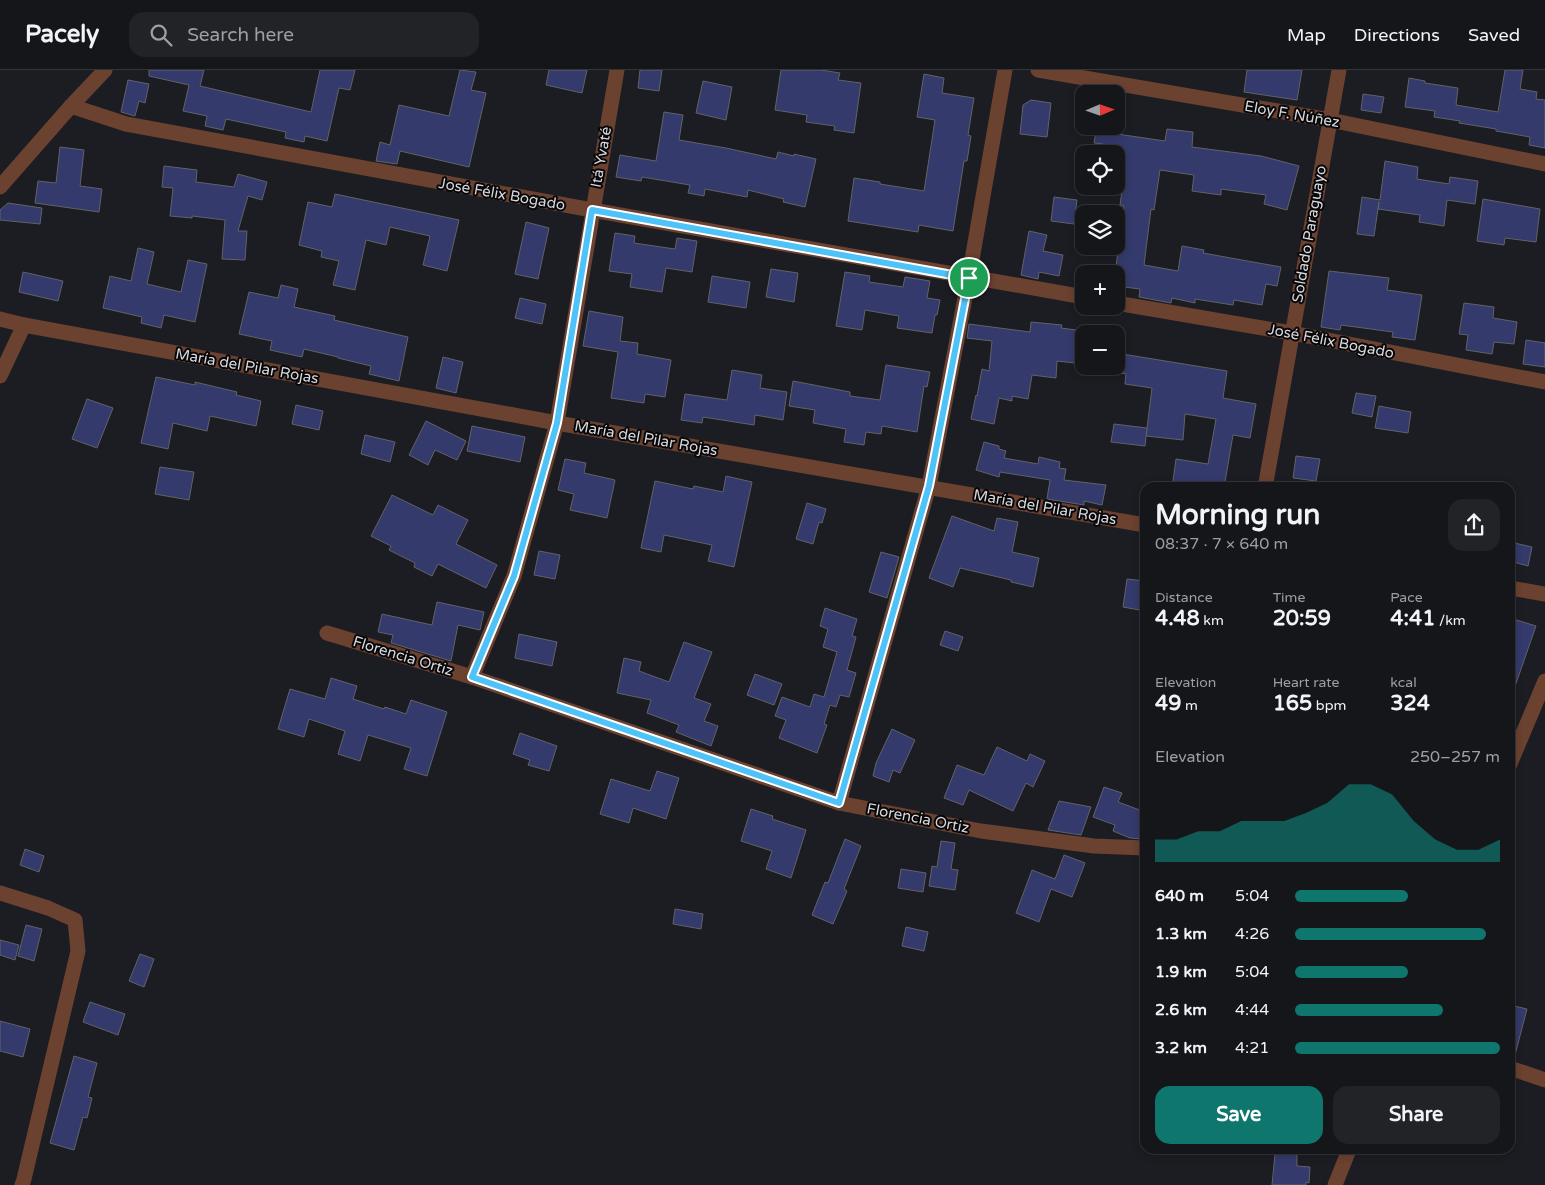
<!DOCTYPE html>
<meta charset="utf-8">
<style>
:root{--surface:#14161a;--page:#212327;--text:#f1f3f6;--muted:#9d9fa2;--line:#333539;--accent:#0f766e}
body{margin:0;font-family:"Varela Round",sans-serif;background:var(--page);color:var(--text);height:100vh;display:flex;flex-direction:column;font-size:19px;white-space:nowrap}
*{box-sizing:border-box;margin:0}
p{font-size:16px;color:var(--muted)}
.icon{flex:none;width:28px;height:28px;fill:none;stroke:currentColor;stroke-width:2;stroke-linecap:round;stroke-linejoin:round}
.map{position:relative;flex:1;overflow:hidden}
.panel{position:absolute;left:1140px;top:412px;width:375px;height:672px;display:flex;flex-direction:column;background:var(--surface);border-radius:15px;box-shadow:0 2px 8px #0003,0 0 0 1px var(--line)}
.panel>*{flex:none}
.needle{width:32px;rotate:88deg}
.tools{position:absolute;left:1075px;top:15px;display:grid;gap:10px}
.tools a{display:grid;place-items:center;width:50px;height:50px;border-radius:10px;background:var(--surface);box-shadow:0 2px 8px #0003,0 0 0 1px var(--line);font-size:25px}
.pin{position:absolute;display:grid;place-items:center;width:42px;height:42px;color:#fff;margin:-21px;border:2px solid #fff;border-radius:50%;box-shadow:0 1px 5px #0007}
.round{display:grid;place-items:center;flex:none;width:52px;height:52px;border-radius:15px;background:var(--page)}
.summary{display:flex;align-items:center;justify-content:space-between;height:85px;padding:0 15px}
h1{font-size:28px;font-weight:700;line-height:38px}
.stats{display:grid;grid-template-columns:repeat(3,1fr);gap:8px;height:85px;padding:5px 15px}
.stats div{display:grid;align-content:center}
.stats b{font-size:21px;font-weight:700}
.stats small{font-size:14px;font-weight:400}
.stats p{font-size:14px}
.chart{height:140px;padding:10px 15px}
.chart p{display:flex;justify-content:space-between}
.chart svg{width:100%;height:90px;margin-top:5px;fill:var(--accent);opacity:.7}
.button{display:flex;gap:10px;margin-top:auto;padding:10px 15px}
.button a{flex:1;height:58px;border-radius:15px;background:var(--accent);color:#fff;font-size:20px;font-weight:700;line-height:58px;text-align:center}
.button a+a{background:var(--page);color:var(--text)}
ul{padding:0 15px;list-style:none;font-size:16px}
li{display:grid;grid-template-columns:80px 60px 1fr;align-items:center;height:38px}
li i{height:12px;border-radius:6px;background:var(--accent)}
header{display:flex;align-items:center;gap:30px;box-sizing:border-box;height:70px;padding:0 25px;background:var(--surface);border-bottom:1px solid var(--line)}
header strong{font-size:24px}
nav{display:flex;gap:28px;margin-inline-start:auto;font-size:18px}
.search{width:350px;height:45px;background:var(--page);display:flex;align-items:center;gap:12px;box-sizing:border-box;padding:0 18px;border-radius:15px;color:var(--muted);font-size:19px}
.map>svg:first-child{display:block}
.building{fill:#343a6b;stroke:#616269}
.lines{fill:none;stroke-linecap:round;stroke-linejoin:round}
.minor{stroke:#6b4130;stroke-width:15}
.route-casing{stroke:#fff;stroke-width:10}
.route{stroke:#4fc3f7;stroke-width:6}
.labels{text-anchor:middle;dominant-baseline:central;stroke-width:4;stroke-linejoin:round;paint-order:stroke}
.street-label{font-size:15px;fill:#d7d8dc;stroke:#070709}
</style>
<header>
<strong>Pacely</strong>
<div class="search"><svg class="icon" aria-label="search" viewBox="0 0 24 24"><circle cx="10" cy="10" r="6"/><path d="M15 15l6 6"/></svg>Search here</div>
<nav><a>Map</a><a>Directions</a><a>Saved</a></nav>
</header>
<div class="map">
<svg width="1545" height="1115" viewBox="0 0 1545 1115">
<rect width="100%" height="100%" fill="#1b1d22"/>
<g class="building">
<path d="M 149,0 L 204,0 L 200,16 L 311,42 L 320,0 L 355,0 L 350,20 L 339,18 L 327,71 L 305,66 L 304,72 L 285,68 L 286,62 L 226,49 L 223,60 L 205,56 L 207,46 L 183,41 L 189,15 L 149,6 Z"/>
<path d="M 460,0 L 476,2 L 471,20 L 486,23 L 469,97 L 400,81 L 397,94 L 376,91 L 380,72 L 390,75 L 399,35 L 449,46 Z"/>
<path d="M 549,0 L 587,0 L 582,23 L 546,15 Z"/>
<path d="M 640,0 L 662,0 L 659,21 L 638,18 Z"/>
<path d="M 781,0 L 821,0 L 840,3 L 838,10 L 861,13 L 854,63 L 834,60 L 835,56 L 806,52 L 807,45 L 775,40 Z"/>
<path d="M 1247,0 L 1302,0 L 1297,30 L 1244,22 Z"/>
<path d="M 1505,0 L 1523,0 L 1520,19 L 1537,22 L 1536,29 L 1545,30 L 1545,78 L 1529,75 L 1530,67 L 1496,61 L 1496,59 L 1459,53 L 1460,51 L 1434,47 L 1435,41 L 1405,37 L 1409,8 L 1425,11 L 1425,13 L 1458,18 L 1456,35 L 1498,42 Z"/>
<path d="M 924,4 L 944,8 L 942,23 L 974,28 L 968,65 L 971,66 L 967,91 L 964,91 L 953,161 L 919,155 L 918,162 L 848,151 L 854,108 L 880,112 L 880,114 L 924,121 L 935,50 L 917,47 Z"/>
<path d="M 128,10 L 149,14 L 145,33 L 139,31 L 135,46 L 121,42 Z"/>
<path d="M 703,11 L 732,17 L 726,50 L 696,43 Z"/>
<path d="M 1363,24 L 1384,27 L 1381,43 L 1361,40 Z"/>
<path d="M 1031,30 L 1051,33 L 1047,67 L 1020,64 L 1023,35 Z"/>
<path d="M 664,42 L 683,45 L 679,70 L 726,78 L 776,89 L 778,82 L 794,86 L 794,84 L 816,89 L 805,137 L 783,132 L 784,129 L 748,120 L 747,127 L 705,119 L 704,126 L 688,123 L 690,115 L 642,107 L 641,111 L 616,107 L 620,85 L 656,91 Z"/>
<path d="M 1097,56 L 1118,56 L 1117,64 L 1165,71 L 1167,59 L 1193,62 L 1192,77 L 1261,86 L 1299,96 L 1287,140 L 1264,134 L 1266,125 L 1221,119 L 1221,125 L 1192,121 L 1194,105 L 1160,100 L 1154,140 L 1151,139 L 1144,195 L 1178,201 L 1182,176 L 1204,180 L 1203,183 L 1281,197 L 1277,216 L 1266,214 L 1262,235 L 1234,230 L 1233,235 L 1195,229 L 1195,233 L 1172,228 L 1171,233 L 1139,227 L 1140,219 L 1116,216 L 1116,204 L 1115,204 L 1124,136 L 1120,135 L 1124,106 L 1116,105 L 1116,80 L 1102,78 L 1103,74 L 1094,73 Z"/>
<path d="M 60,77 L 84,80 L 80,116 L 102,119 L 99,142 L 35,133 L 38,111 L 56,113 Z"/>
<path d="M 1385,91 L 1418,97 L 1417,109 L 1449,114 L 1450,107 L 1478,111 L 1475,134 L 1447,130 L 1444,156 L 1419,152 L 1420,145 L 1378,139 L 1379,132 L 1374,166 L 1357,164 L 1362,127 L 1380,130 Z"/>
<path d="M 164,96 L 197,100 L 196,112 L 234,117 L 238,104 L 267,112 L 262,130 L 248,126 L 238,161 L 247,161 L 245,190 L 222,189 L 225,150 L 192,146 L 192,148 L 170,146 L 173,118 L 162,117 Z"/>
<path d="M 335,124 L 459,150 L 447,201 L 423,195 L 430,166 L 390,157 L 386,175 L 366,170 L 355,220 L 333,215 L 339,191 L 321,187 L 322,181 L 299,175 L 308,132 L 332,137 Z"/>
<path d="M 1054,127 L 1077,130 L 1074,154 L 1051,151 Z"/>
<path d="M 1483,129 L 1540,139 L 1536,172 L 1505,168 L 1504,175 L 1477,171 Z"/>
<path d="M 8,133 L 42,138 L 40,154 L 0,150 L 0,140 Z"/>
<path d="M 526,152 L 549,158 L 538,209 L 515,204 Z"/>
<path d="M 1029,161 L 1047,165 L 1043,181 L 1063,185 L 1059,206 L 1039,202 L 1038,209 L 1021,205 Z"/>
<path d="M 615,163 L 635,166 L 634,173 L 675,179 L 677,168 L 697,171 L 692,202 L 666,198 L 662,222 L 630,217 L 632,204 L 609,201 Z"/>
<path d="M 138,178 L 154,182 L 147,214 L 181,222 L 188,190 L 207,194 L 195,252 L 164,245 L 161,258 L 141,253 L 142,247 L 103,238 L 110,206 L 131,211 Z"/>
<path d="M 771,199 L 798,203 L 794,232 L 766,227 Z"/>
<path d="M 1329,201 L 1389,208 L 1387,220 L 1422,225 L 1415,270 L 1392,267 L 1393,262 L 1341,255 L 1340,260 L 1321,257 Z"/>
<path d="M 23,202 L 63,211 L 58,231 L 19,222 Z"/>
<path d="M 845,202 L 870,206 L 869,212 L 903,217 L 905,207 L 930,211 L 927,228 L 940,230 L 937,245 L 935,245 L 932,263 L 897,258 L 899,246 L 865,240 L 862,260 L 836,256 Z"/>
<path d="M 712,206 L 750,212 L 746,238 L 708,232 Z"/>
<path d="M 281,215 L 298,219 L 294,237 L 335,246 L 334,250 L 408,267 L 399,311 L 369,304 L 371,296 L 338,288 L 338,287 L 304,279 L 302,287 L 270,280 L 272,271 L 239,264 L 249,222 L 278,228 Z"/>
<path d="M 520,228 L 546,234 L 542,254 L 515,248 Z"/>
<path d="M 1464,233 L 1494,237 L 1493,248 L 1517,252 L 1514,274 L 1494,272 L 1492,284 L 1466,280 L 1468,265 L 1459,264 Z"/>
<path d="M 589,241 L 623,247 L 620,271 L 638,273 L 637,284 L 671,290 L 665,327 L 645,324 L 644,333 L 611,328 L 618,282 L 583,276 Z"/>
<path d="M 1031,252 L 1062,255 L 1061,258 L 1084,261 L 1084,294 L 1057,291 L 1056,308 L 1032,305 L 1028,329 L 1012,326 L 1012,331 L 999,328 L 994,354 L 971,349 L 976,325 L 977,326 L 982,299 L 989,301 L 992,271 L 967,268 L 969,254 L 1030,262 Z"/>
<path d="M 1526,270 L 1545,273 L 1545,297 L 1523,294 Z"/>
<path d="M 1116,283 L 1227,301 L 1223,328 L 1256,334 L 1250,368 L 1233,365 L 1224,418 L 1172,418 L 1176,389 L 1208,394 L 1216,349 L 1185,344 L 1183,370 L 1146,366 L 1152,318 L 1125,314 L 1126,304 L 1116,302 Z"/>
<path d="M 443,287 L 463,292 L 456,323 L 436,318 Z"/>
<path d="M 886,295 L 930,302 L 927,317 L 924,316 L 917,362 L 882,356 L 881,364 L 866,362 L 864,375 L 844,372 L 846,359 L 813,353 L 815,340 L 789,336 L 793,311 L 850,322 L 850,326 L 880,330 Z"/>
<path d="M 732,300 L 762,305 L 760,318 L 787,322 L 783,350 L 755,345 L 754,355 L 703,347 L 702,353 L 681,350 L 685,324 L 727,330 Z"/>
<path d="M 156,307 L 195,315 L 195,312 L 237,322 L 236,325 L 261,331 L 256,356 L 210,346 L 207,361 L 173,353 L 168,379 L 141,373 Z"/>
<path d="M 1356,323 L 1376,326 L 1372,347 L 1352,343 Z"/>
<path d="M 87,329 L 113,338 L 97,378 L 72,369 Z"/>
<path d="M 296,335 L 323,341 L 319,360 L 292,354 Z"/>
<path d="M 1379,336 L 1411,342 L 1408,363 L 1375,358 Z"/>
<path d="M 426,351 L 466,371 L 457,390 L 435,380 L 428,395 L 409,385 Z"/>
<path d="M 1114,354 L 1147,358 L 1145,376 L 1111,372 Z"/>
<path d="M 472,356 L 525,367 L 520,392 L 467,381 Z"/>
<path d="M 365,365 L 395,372 L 390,392 L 361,384 Z"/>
<path d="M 984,372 L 999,376 L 999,379 L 1006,381 L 1004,388 L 1038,394 L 1039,387 L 1060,392 L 1059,398 L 1066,399 L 1064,410 L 1106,415 L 1102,435 L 1084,431 L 1084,435 L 1047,429 L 1050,410 L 1000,402 L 999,407 L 976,400 Z"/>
<path d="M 1296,386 L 1320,389 L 1316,411 L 1293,408 Z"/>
<path d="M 565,389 L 586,393 L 584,403 L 615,410 L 607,448 L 570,440 L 574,424 L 558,420 Z"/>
<path d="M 160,397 L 194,402 L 189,430 L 155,424 Z"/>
<path d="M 726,406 L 752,412 L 734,497 L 708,491 L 712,475 L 664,465 L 661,482 L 641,478 L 655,411 L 693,419 L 694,416 L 723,422 Z"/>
<path d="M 392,425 L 433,445 L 438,435 L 468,450 L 456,474 L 497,495 L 486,518 L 438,494 L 432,506 L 414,497 L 415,493 L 389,480 L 391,476 L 371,466 Z"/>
<path d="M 807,433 L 826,439 L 822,453 L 819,452 L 813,474 L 796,469 Z"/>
<path d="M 952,446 L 994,461 L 997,448 L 1018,452 L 1012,482 L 1039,488 L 1033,517 L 1011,512 L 1011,510 L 960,498 L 953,517 L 929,508 Z"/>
<path d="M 1510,472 L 1532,477 L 1528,496 L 1510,491 Z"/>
<path d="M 539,481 L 560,485 L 555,509 L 534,505 Z"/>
<path d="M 881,482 L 899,487 L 887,528 L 869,522 Z"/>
<path d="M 1127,509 L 1145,511 L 1145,541 L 1123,537 Z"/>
<path d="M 437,532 L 484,542 L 480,560 L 458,555 L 451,591 L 391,573 L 393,565 L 378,562 L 382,544 L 432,555 Z"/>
<path d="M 825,538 L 857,549 L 852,566 L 856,567 L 847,600 L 856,603 L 849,627 L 840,625 L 836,637 L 830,635 L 824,654 L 827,655 L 817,683 L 779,668 L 786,650 L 775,646 L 782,627 L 810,637 L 814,624 L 824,627 L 837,582 L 823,577 L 828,559 L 820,556 Z"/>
<path d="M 1510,548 L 1536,556 L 1512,625 L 1510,625 Z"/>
<path d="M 945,561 L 963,567 L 958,581 L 940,575 Z"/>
<path d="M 519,564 L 557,572 L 552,596 L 515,588 Z"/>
<path d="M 684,572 L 712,582 L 694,628 L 711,634 L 704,651 L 718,656 L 711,676 L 676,662 L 679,655 L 647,643 L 651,630 L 617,623 L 624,588 L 641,592 L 639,601 L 669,612 Z"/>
<path d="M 755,604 L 782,614 L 774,635 L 747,625 Z"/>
<path d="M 331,608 L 357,616 L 353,629 L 384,639 L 385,637 L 406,644 L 411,630 L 447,642 L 427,706 L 404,699 L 411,678 L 368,665 L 360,691 L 338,684 L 345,661 L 309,649 L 304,667 L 278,659 L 290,619 L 325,629 Z"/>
<path d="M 892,659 L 915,670 L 900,703 L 893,700 L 889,712 L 873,706 L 876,693 Z"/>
<path d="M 520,663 L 557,676 L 549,701 L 528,695 L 530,690 L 513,684 Z"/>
<path d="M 997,677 L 1027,691 L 1030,684 L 1045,691 L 1033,717 L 1026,713 L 1013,741 L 969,720 L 963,735 L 944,728 L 957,695 L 984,705 Z"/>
<path d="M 657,701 L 679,708 L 666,749 L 633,738 L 629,753 L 600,744 L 611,709 L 650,721 Z"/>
<path d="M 1104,717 L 1122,723 L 1118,732 L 1145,742 L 1145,761 L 1142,769 L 1130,768 L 1113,761 L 1115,755 L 1093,747 Z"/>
<path d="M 1059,731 L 1091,737 L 1081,765 L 1048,760 Z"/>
<path d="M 751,739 L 773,746 L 772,749 L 806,760 L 791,808 L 766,799 L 772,781 L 741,771 Z"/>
<path d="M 845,769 L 861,776 L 844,819 L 847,821 L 833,854 L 812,845 L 825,812 L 828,813 Z"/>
<path d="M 941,771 L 955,773 L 951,799 L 958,800 L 955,820 L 929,816 L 932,796 L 937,797 Z"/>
<path d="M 25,779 L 44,786 L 39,802 L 20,795 Z"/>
<path d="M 1064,785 L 1085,793 L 1072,827 L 1051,819 L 1039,852 L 1016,843 L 1032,800 L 1055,809 Z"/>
<path d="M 901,799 L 926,803 L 923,822 L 898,818 Z"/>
<path d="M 675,839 L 703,844 L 701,859 L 673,854 Z"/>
<path d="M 26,855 L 42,859 L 34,891 L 18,886 Z"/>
<path d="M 906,857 L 928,862 L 924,881 L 902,876 Z"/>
<path d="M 0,870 L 19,875 L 15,890 L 0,885 Z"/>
<path d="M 140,884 L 154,889 L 144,917 L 129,911 Z"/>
<path d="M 90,932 L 125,944 L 118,965 L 83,952 Z"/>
<path d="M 1510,935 L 1527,939 L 1515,985 L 1510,984 Z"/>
<path d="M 0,951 L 30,959 L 23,987 L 0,981 Z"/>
<path d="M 74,986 L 97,993 L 88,1027 L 92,1028 L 87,1048 L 83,1047 L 74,1080 L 50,1073 Z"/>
<path d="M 1297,1083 L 1297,1096 L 1310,1097 L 1309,1113 L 1306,1112 L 1306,1115 L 1272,1115 L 1275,1084 Z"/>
</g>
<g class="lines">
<g class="minor">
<path d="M 1038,0 L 1330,50 L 1545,94"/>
<path d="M 71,36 L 126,54 L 592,140 L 1084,227"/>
<path d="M 0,117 L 71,36 L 105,0"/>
<path d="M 1116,233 L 1292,263 L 1545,312"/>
<path d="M 0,249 L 24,255 L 557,353 L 1145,455"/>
<path d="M 0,306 L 24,255"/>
<path d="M 1265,418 L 1339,0"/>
<path d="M 1510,518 L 1545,524"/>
<path d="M 327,563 L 472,607 L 839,733 L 981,761 L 1094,776 L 1145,778"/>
<path d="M 472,607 L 514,506 L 557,353 L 617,0"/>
<path d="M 1510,694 L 1545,611"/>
<path d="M 839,733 L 929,416 L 969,207 L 1005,0"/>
<path d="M 0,823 L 48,838 L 75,850 L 78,881 L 24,1109 L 22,1115"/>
<path d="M 1510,998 L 1545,1010"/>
<path d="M 1335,1115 L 1349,1080"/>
</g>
</g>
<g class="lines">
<defs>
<path id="route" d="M 592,140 L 969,208 L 929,416 L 839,733 L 472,607 L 514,506 L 557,353 Z"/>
</defs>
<use href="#route" class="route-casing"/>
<use href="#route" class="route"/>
</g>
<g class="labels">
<g class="street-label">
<text transform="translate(1292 44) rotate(10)">Eloy F. Núñez</text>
<text transform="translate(601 87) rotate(-80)">Itá Yvaté</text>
<text transform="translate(502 124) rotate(10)">José Félix Bogado</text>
<text transform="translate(1309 164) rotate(-80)">Soldado Paraguayo</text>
<text transform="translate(1331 271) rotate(11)">José Félix Bogado</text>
<text transform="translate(247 296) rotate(10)">María del Pilar Rojas</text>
<text transform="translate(646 368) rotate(10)">María del Pilar Rojas</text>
<text transform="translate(1045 437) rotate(10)">María del Pilar Rojas</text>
<text transform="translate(403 586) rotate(17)">Florencia Ortiz</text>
<text transform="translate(918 748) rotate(11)">Florencia Ortiz</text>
</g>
</g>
</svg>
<div class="tools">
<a><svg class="needle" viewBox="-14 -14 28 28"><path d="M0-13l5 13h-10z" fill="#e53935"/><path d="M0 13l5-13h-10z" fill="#9d9fa2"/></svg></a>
<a><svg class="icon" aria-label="locate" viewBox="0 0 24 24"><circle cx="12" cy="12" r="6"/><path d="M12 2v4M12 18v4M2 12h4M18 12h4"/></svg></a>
<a><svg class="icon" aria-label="layers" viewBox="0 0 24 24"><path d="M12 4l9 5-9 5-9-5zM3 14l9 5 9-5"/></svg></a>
<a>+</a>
<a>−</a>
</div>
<div class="pin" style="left:969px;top:208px;background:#1e9e55"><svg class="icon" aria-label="arrive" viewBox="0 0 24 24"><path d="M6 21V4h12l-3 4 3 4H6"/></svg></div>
<section class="panel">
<div class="summary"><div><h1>Morning run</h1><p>08:37 · 7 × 640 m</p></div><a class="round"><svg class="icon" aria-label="share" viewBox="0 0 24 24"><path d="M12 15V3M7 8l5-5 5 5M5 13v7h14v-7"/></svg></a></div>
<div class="stats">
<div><p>Distance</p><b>4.48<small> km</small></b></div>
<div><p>Time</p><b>20:59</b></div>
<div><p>Pace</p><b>4:41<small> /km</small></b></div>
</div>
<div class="stats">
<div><p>Elevation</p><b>49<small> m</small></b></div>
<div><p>Heart rate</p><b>165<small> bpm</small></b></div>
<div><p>kcal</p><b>324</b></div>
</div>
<div class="chart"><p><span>Elevation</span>250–257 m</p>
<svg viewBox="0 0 160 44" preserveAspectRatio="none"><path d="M0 44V33L10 33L20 29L30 29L40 24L50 24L60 24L70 20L80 15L90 6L100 6L110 11L120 24L130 33L140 38L150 38L160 33V44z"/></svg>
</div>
<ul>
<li><b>640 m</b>5:04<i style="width:55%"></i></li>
<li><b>1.3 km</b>4:26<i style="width:93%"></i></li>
<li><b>1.9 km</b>5:04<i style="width:55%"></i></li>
<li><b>2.6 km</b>4:44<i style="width:72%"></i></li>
<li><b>3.2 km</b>4:21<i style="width:100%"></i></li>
</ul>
<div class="button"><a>Save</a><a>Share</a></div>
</section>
</div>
